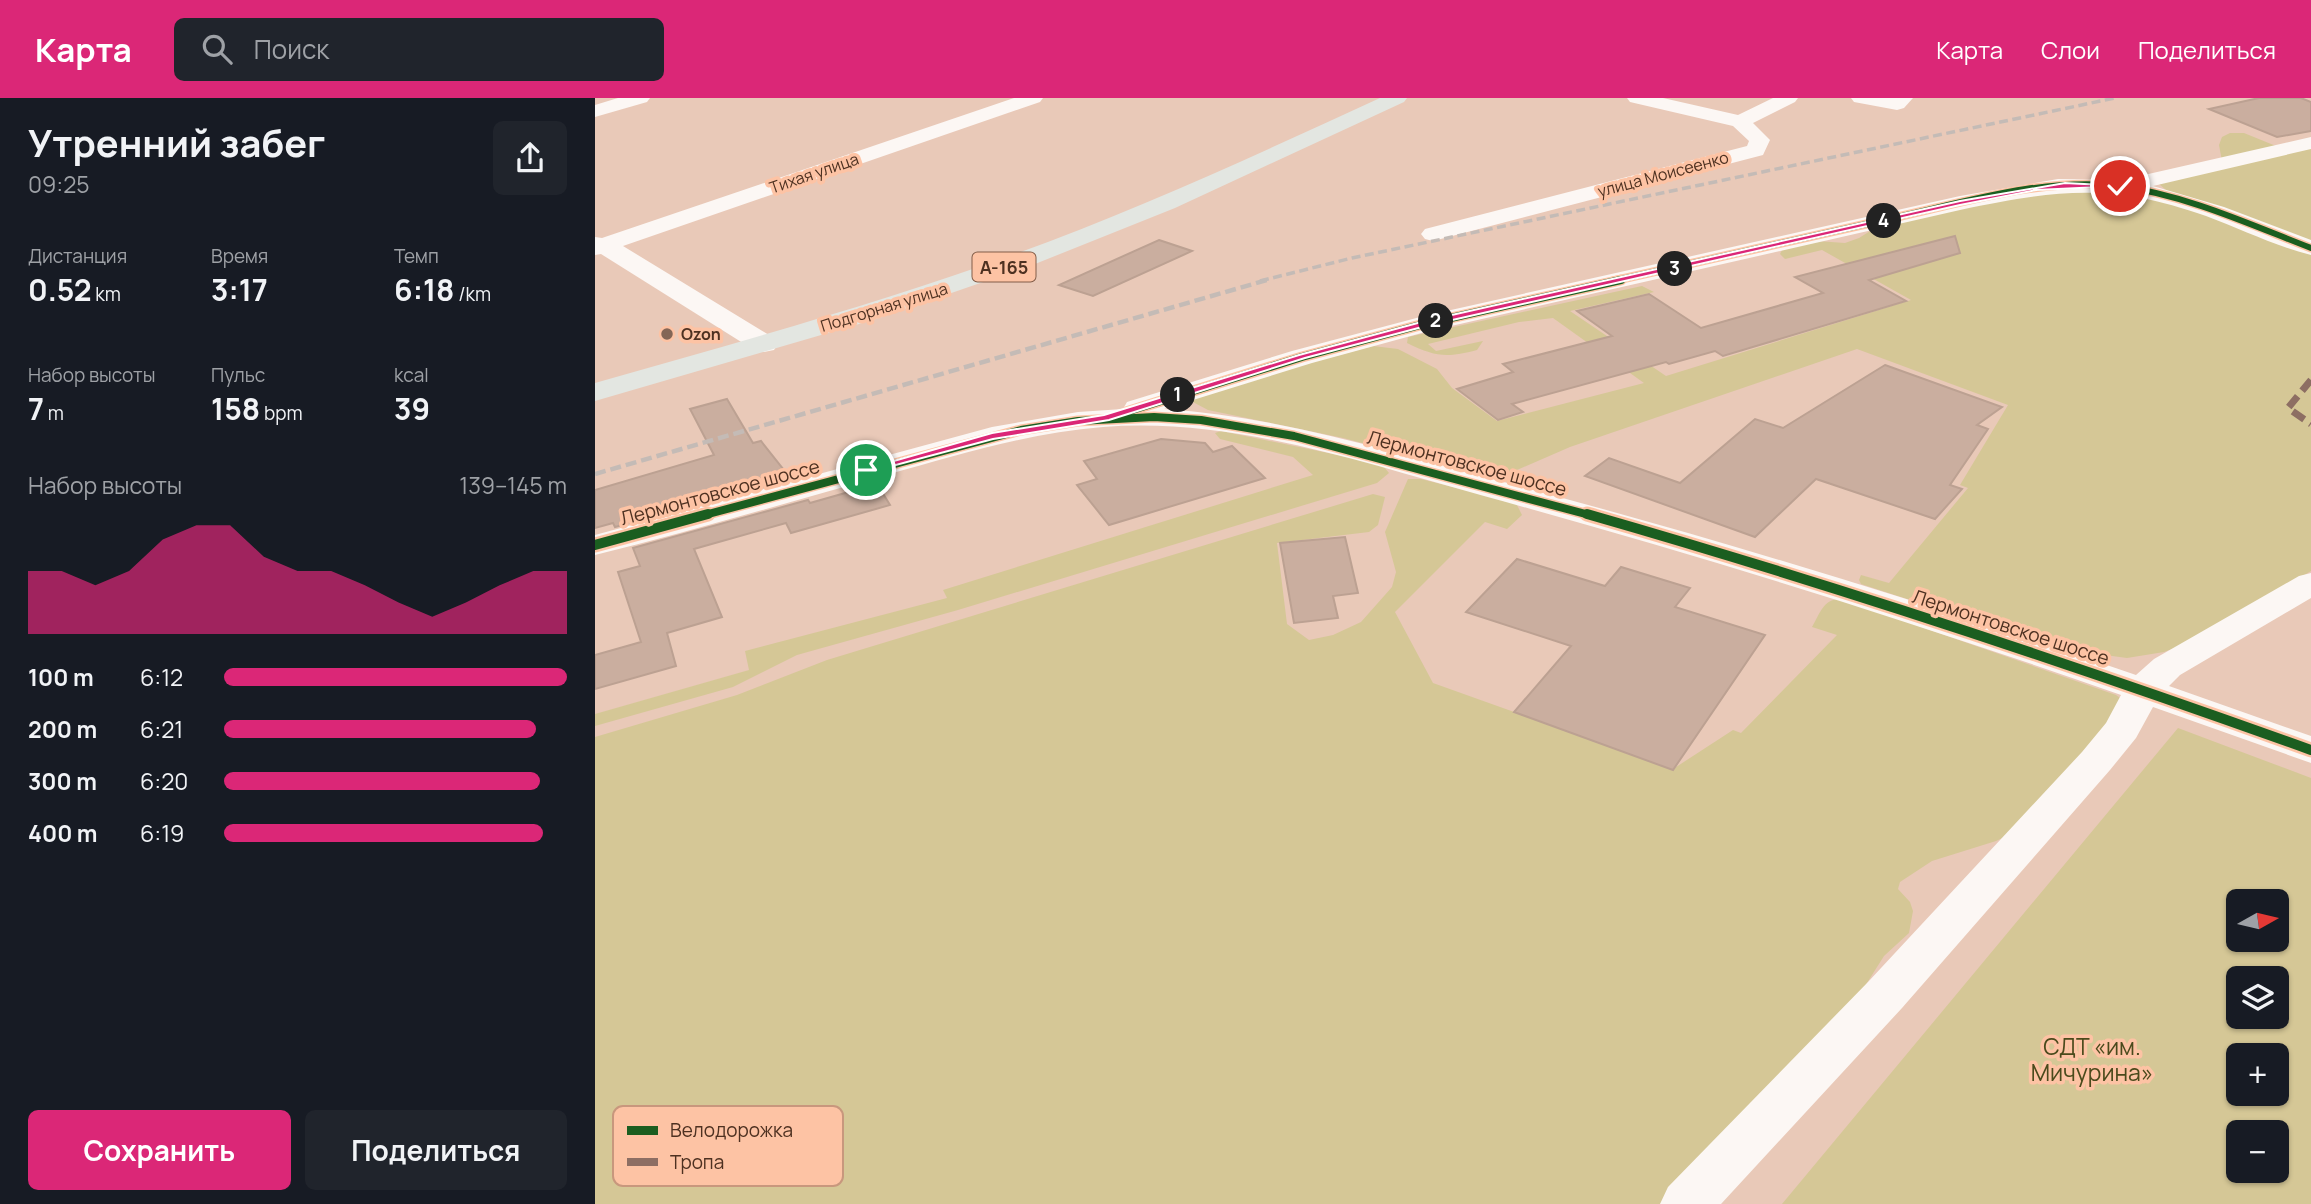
<!DOCTYPE html>
<html lang="ru">
<meta charset="utf-8">
<style>
:root{--surface:#171b24;--page:#20242c;--text:#f1f3f6;--muted:#9ea1a6;--accent:#db2777}
body{margin:0;font-family:Manrope,sans-serif;background:var(--page);color:var(--text);height:100vh;display:flex;flex-direction:column;font-size:26px;white-space:nowrap}
*{box-sizing:border-box;margin:0}
p{font-size:23px;color:var(--muted)}
.icon{flex:none;width:38px;height:38px;fill:none;stroke:currentColor;stroke-width:2;stroke-linecap:round;stroke-linejoin:round}
.map{position:relative;flex:1;overflow:hidden}
.drawer{display:flex;flex-direction:column;background:var(--surface);width:595px}
.drawer>*{flex:none}
.needle{width:46px;rotate:82deg}
.tools{position:absolute;left:1631px;top:791px;display:grid;gap:14px}
.tools a{display:grid;place-items:center;width:63px;height:63px;border-radius:10px;background:var(--surface);box-shadow:0 2px 5px #0004;font-size:35px}
.pin{position:absolute;display:grid;place-items:center;width:60px;height:60px;color:#fff;margin:-30px;border:4px solid #fff;border-radius:50%;box-shadow:0 2px 7px #0007}
.km{position:absolute;width:35px;height:35px;margin:-18px;border-radius:50%;background:#222;color:#fff;font-size:19px;line-height:35px;text-align:center}
.round{display:grid;place-items:center;flex:none;width:74px;height:74px;border-radius:10px;background:var(--page)}
.overview{display:flex;align-items:center;justify-content:space-between;height:119px;padding:0 28px}
h1{font-size:38px;font-weight:700;line-height:52px}
.stats{display:grid;grid-template-columns:repeat(3,1fr);gap:10px;height:119px;padding:7px 28px}
.stats div{display:grid;align-content:center}
.stats b{font-size:30px;font-weight:700}
.stats small{font-size:19px;font-weight:400}
.stats p{font-size:19px}
.chart{height:196px;padding:14px 28px}
.chart p{display:flex;justify-content:space-between}
.chart svg{width:100%;height:126px;margin-top:7px;fill:var(--accent);opacity:.7}
.action{display:flex;gap:14px;margin-top:auto;padding:14px 28px}
.action a{flex:1;height:80px;border-radius:10px;background:var(--accent);color:#fff;font-size:28px;font-weight:700;line-height:80px;text-align:center}
.action a+a{background:var(--page);color:var(--text)}
ul{padding:0 28px;list-style:none;font-size:23px}
li{display:grid;grid-template-columns:112px 84px 1fr;align-items:center;height:52px}
li i{height:18px;border-radius:9px;background:var(--accent)}
header{display:flex;align-items:center;gap:42px;box-sizing:border-box;height:98px;padding:0 35px;background:var(--accent);color:#fff}
header strong{font-size:33px}
nav{display:flex;gap:38px;margin-inline-start:auto;font-size:24px}
.search{width:490px;height:63px;background:var(--page);display:flex;align-items:center;gap:18px;box-sizing:border-box;padding:0 24px;border-radius:10px;color:var(--muted);font-size:26px}
main{display:flex;flex:1;min-height:0}
.map>svg:first-child{display:block}
.green{fill:#d5c796;fill-rule:evenodd}
.building{fill:#caae9f;stroke:#bca192;stroke-width:2}
.lines{fill:none;stroke-linecap:round;stroke-linejoin:round}
.minor{fill:#fcf7f4;fill-rule:evenodd}
.major{fill:#e3e6e1;fill-rule:evenodd}
.rail-far1{stroke:#c4bbb6;stroke-width:3.5;stroke-dasharray:9 4.5;stroke-linecap:butt}
.rail{stroke:#c4bbb6;stroke-width:4.5;stroke-dasharray:11 5;stroke-linecap:butt}
.quiet{stroke:#8d6e63;stroke-width:7;stroke-dasharray:14 7;stroke-linecap:butt}
.cycleway-far2-casing{stroke:#fdc3a4;stroke-width:9}
.cycleway-far1-casing{stroke:#fdc3a4;stroke-width:11}
.cycleway-casing{stroke:#fdc3a4;stroke-width:15}
.cycleway-far2{stroke:#1b5e20;stroke-width:6}
.cycleway-far1{stroke:#1b5e20;stroke-width:8}
.cycleway{stroke:#1b5e20;stroke-width:10}
.route{fill:#db2777;stroke:#fff;stroke-width:2}
.poi-dot{fill:#846656;stroke:#fdc3a4;stroke-width:2.5}
.labels{text-anchor:middle;dominant-baseline:central;stroke-width:7;stroke-linejoin:round;paint-order:stroke}
.far-street-label{font-size:16px;fill:#4e3121;stroke:#fdc3a4}
.far-poi-label{font-size:16px;font-weight:bold;fill:#4e3121;stroke:#fdc3a4;text-anchor:start}
.shield{fill:#fdc3a4;stroke:#825d48;stroke-width:2}
.shield-label{font-size:18px;font-weight:bold;fill:#4e3121}
.street-label{font-size:19px;fill:#4e3121;stroke:#fdc3a4}
.near-park-label{font-size:23px;fill:#4a4a1c;stroke:#fdc3a4}
.key{fill:#fdc3a4;stroke:#c8977d;stroke-width:2}
.key-label{font-size:19px;fill:#4e3121}
</style>
<header>
<strong>Карта</strong>
<div class="search"><svg class="icon" aria-label="search" viewBox="0 0 24 24"><circle cx="10" cy="10" r="6"/><path d="M15 15l6 6"/></svg>Поиск</div>
<nav><a>Карта</a><a>Слои</a><a>Поделиться</a></nav>
</header>
<main>
<section class="drawer">
<div class="overview"><div><h1>Утренний забег</h1><p>09:25</p></div><a class="round"><svg class="icon" aria-label="share" viewBox="0 0 24 24"><path d="M12 15V3M7 8l5-5 5 5M5 13v7h14v-7"/></svg></a></div>
<div class="stats">
<div><p>Дистанция</p><b>0.52<small> km</small></b></div>
<div><p>Время</p><b>3:17</b></div>
<div><p>Темп</p><b>6:18<small> /km</small></b></div>
</div>
<div class="stats">
<div><p>Набор высоты</p><b>7<small> m</small></b></div>
<div><p>Пульс</p><b>158<small> bpm</small></b></div>
<div><p>kcal</p><b>39</b></div>
</div>
<div class="chart"><p><span>Набор высоты</span>139–145 m</p>
<svg viewBox="0 0 160 44" preserveAspectRatio="none"><path d="M0 44V22L10 22L20 27L30 22L40 11L50 6L60 6L70 17L80 22L90 22L100 27L110 33L120 38L130 33L140 27L150 22L160 22V44z"/></svg>
</div>
<ul>
<li><b>100 m</b>6:12<i style="width:100%"></i></li>
<li><b>200 m</b>6:21<i style="width:91%"></i></li>
<li><b>300 m</b>6:20<i style="width:92%"></i></li>
<li><b>400 m</b>6:19<i style="width:93%"></i></li>
</ul>
<div class="action"><a>Сохранить</a><a>Поделиться</a></div>
</section>
<div class="map">
<svg width="1716" height="1106" viewBox="0 0 1716 1106">
<rect width="100%" height="100%" fill="#e9c9b8"/>
<g class="green">
<path d="M 1635,35 L 1649,35 L 1681,48 L 1627,63 L 1624,47 L 1627,39 Z"/>
<path d="M 1716,48 L 1716,144 L 1572,93 L 1563,85 Z"/>
<path d="M 1501,89 L 1589,108 L 1716,154 L 1716,473 L 1606,540 L 1569,554 L 1532,560 L 1465,551 L 1266,486 L 1264,482 L 1266,477 L 1294,485 L 1373,390 L 1365,387 L 1413,307 L 1262,251 L 975,349 L 922,372 L 933,376 L 915,384 L 748,340 L 613,312 L 596,303 L 606,294 L 778,248 L 803,251 L 842,271 L 857,290 L 902,323 L 1049,285 L 958,220 L 924,224 L 833,246 L 841,253 L 888,243 L 882,252 C 851,260 841,259 812,245 L 813,239 L 1047,188 L 1059,194 L 975,213 L 1071,278 L 1316,202 L 1227,152 L 1190,161 L 1185,156 L 1187,152 L 1222,143 L 1250,145 L 1264,140 L 1280,130 L 1397,102 Z"/>
<path d="M 626,333 L 777,364 L 789,369 L 794,375 L 782,385 L 363,512 L 202,557 L 138,589 L 0,628 L 0,616 L 154,572 L 150,553 L 352,500 L 348,492 L 718,377 L 698,359 L 625,341 L 620,335 Z"/>
<path d="M 813,381 L 826,381 L 921,405 L 927,417 L 912,431 L 890,424 L 800,514 L 838,585 L 1078,671 L 1138,632 L 1146,635 L 1242,537 L 1217,529 C 1225,515 1229,500 1246,501 L 1521,597 L 1528,602 L 1531,613 L 1425,732 L 1401,743 L 1337,763 L 1305,784 L 1303,791 L 1315,804 L 1318,813 L 1314,835 L 1289,858 L 1241,934 L 1072,1106 L 0,1106 L 0,639 L 142,597 L 232,562 L 778,396 L 790,399 L 783,427 L 774,434 L 682,445 L 692,526 L 714,542 L 738,537 L 766,524 L 797,489 L 801,474 L 790,434 Z"/>
<path d="M 1583,630 L 1716,680 L 1716,1106 L 1187,1106 ZM 1643,803 L 1682,803 L 1682,842 L 1643,842 ZM 1643,880 L 1682,880 L 1682,919 L 1643,919 ZM 1682,957 L 1682,996 L 1643,996 L 1643,957 ZM 1682,1034 L 1682,1073 L 1643,1073 L 1643,1034 Z"/>
</g>
<g class="building">
<path d="M 1664,0 L 1706,0 L 1716,4 L 1716,33 L 1682,39 L 1614,11 Z"/>
<path d="M 1360,138 L 1365,155 L 1274,182 L 1311,203 L 1128,258 L 1120,253 L 1074,266 L 1071,264 L 917,306 L 928,314 L 903,322 L 862,291 L 918,274 L 908,266 L 1017,238 L 982,213 L 1054,196 L 1106,230 L 1228,195 L 1200,179 Z"/>
<path d="M 564,142 L 597,153 L 498,198 L 464,187 Z"/>
<path d="M 1290,267 L 1407,309 L 1382,327 L 1393,331 L 1355,387 L 1367,391 L 1340,421 L 1221,381 L 1160,439 L 990,378 L 1014,360 L 1085,385 L 1160,321 L 1188,330 Z"/>
<path d="M 132,301 L 158,345 L 166,343 L 196,381 L 20,429 L 18,425 L 0,430 L 0,392 L 119,357 L 95,311 Z"/>
<path d="M 566,341 L 610,345 L 618,354 L 637,348 L 670,380 L 514,427 L 482,387 L 502,381 L 489,363 Z"/>
<path d="M 282,386 L 295,407 L 196,435 L 191,425 L 99,451 L 127,519 L 72,535 L 81,568 L 0,591 L 0,557 L 46,544 L 23,474 L 45,468 L 38,450 L 213,402 L 215,405 Z"/>
<path d="M 750,439 L 763,495 L 738,498 L 743,520 L 699,525 L 685,445 Z"/>
<path d="M 922,461 L 1010,488 L 1026,469 L 1095,490 L 1080,509 L 1170,537 L 1078,672 L 919,614 L 976,548 L 871,514 Z"/>
</g>
<g class="lines">
<g class="minor">
<path d="M 23,0 L 55,0 L 52,4 L 0,19 L 0,7 Z"/>
<path d="M 419,0 L 448,0 L 445,4 L 28,148 L 179,240 L 183,246 L 179,252 L 169,254 L 159,252 L 6,156 L 0,157 L 0,139 L 7,140 Z"/>
<path d="M 1032,0 L 1068,0 L 1143,17 L 1178,0 L 1203,0 L 1200,4 L 1158,25 L 1175,42 L 1168,57 L 838,143 L 830,141 L 826,136 L 830,131 L 1152,48 L 1154,43 L 1138,28 L 1035,4 Z"/>
<path d="M 1256,0 L 1318,0 L 1309,10 L 1302,12 L 1259,4 Z"/>
<path d="M 1716,39 L 1716,51 L 1558,88 L 1629,109 L 1716,142 L 1716,157 C 1680,148 1646,131 1611,118 C 1514,84 1463,92 1365,112 L 834,233 L 717,265 L 569,311 C 689,319 804,356 920,387 C 1129,443 1336,506 1541,577 L 1559,561 L 1704,478 L 1716,475 L 1716,500 L 1585,577 L 1574,588 L 1716,638 L 1716,665 L 1558,609 L 1541,640 L 1515,672 L 1307,910 L 1126,1106 L 1065,1106 L 1073,1089 L 1273,884 L 1487,654 L 1511,625 L 1526,597 C 1316,523 1104,457 889,398 C 765,364 638,319 508,329 C 433,335 363,357 291,377 C 194,404 98,433 0,457 L 0,437 L 397,329 L 483,314 L 528,311 L 532,304 L 697,253 L 829,218 L 1365,98 L 1463,81 L 1527,82 Z"/>
</g>
<path class="major" d="M 785,0 L 812,0 L 809,4 L 580,110 L 440,166 L 281,221 L 0,303 L 0,285 C 141,245 282,206 420,156 C 545,111 665,55 785,0 Z"/>
<path class="rail-far1" d="M 665,183 L 757,160 L 1520,0"/>
<path class="rail" d="M 0,376 L 672,182"/>
<path class="quiet" d="M 1716,282 L 1693,310 L 1716,326"/>
<defs>
<path id="cycleway-far2" d="M 1018,183 C 1111,162 1205,141 1298,120 C 1370,104 1449,79 1524,88 C 1591,97 1654,126 1716,150"/>
<g id="cycleway-far1">
<path d="M 531,314 L 707,259 L 829,226 L 1026,182"/>
<path d="M 106,418 L 426,332 L 483,323 L 559,319 L 606,322 L 699,338 L 998,418"/>
</g>
<g id="cycleway">
<path d="M 992,416 C 1236,486 1477,566 1716,652"/>
<path d="M 0,447 L 113,416"/>
</g>
</defs>
<use href="#cycleway-far2" class="cycleway-far2-casing"/>
<use href="#cycleway-far1" class="cycleway-far1-casing"/>
<use href="#cycleway" class="cycleway-casing"/>
<use href="#cycleway-far2" class="cycleway-far2"/>
<use href="#cycleway-far1" class="cycleway-far1"/>
<use href="#cycleway" class="cycleway"/>
</g>
<path class="route" d="M 1470,85 L 1528,88 L 1441,92 L 1365,107 L 831,228 L 710,260 L 514,322 L 398,341 L 271,375 L 267,372 L 397,335 L 509,317 L 704,257 L 830,223 L 1365,103 Z"/>
<circle class="poi-dot" cx="72" cy="236" r="7"/>
<g class="labels">
<g class="far-street-label">
<text transform="translate(219 75) rotate(-19)">Тихая улица</text>
<text transform="translate(1068 76) rotate(-15)">улица Моисеенко</text>
<text transform="translate(289 209) rotate(-17)">Подгорная улица</text>
</g>
<g class="far-poi-label">
<text x="86" y="236">Ozon</text>
</g>
<rect class="shield" x="377.5" y="154.5" width="63" height="29" rx="5"/>
<g class="shield-label">
<text x="409" y="169">А-165</text>
</g>
<g class="street-label">
<text transform="translate(872 365) rotate(15)">Лермонтовское шоссе</text>
<text transform="translate(125 394) rotate(-15)">Лермонтовское шоссе</text>
<text transform="translate(1416 529) rotate(18)">Лермонтовское шоссе</text>
</g>
<g class="near-park-label">
<text x="1497" y="948">СДТ «им.<tspan x="1497" dy="26">Мичурина»</tspan></text>
</g>
</g>
<rect x="18" y="1008" width="230" height="80" rx="10" class="key"/>
<rect x="32" y="1028" width="31" height="9" fill="#1b5e20"/>
<rect x="32" y="1060" width="31" height="8" fill="#8d6e63"/>
<g class="key-label">
<text x="75" y="1039">Велодорожка</text>
<text x="75" y="1071">Тропа</text>
</g>
</svg>
<div class="tools">
<a><svg class="needle" viewBox="-14 -14 28 28"><path d="M0-13l5 13h-10z" fill="#e53935"/><path d="M0 13l5-13h-10z" fill="#9ea1a6"/></svg></a>
<a><svg class="icon" aria-label="layers" viewBox="0 0 24 24"><path d="M12 4l9 5-9 5-9-5zM3 14l9 5 9-5"/></svg></a>
<a>+</a>
<a>−</a>
</div>
<div class="pin" style="left:271px;top:372px;background:#1e9e55"><svg class="icon" aria-label="arrive" viewBox="0 0 24 24"><path d="M6 21V4h12l-3 4 3 4H6"/></svg></div>
<div class="pin" style="left:1525px;top:88px;background:#d93025"><svg class="icon" aria-label="check" viewBox="0 0 24 24"><path d="M5 12l5 5 9-10"/></svg></div>
<b class="km" style="left:583px;top:297px">1</b>
<b class="km" style="left:841px;top:223px">2</b>
<b class="km" style="left:1080px;top:171px">3</b>
<b class="km" style="left:1289px;top:123px">4</b>
</div>
</main>
